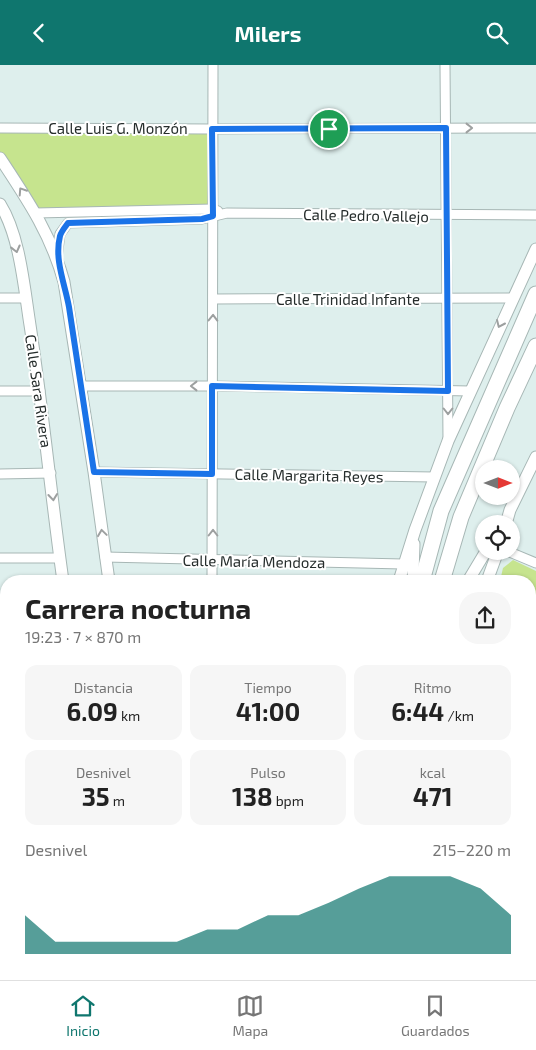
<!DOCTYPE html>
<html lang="es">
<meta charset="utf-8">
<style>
:root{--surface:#fff;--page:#f6f6f6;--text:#222;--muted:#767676;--line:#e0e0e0;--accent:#0f766e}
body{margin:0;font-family:"Exo 2",sans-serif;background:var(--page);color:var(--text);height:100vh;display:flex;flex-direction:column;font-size:19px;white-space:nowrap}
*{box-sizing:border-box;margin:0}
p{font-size:16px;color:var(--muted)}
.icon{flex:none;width:28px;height:28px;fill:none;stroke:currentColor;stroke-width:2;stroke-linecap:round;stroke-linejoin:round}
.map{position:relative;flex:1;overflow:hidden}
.drawer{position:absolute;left:0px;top:510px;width:536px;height:405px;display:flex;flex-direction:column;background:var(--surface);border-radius:20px 20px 0 0;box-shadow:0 1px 4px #0004}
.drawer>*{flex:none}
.needle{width:32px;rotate:90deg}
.fabs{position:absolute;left:475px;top:395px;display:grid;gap:10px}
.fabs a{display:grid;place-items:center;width:45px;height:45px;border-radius:50%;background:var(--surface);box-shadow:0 1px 4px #0004;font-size:25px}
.pin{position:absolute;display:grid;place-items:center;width:42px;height:42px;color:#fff;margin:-21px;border:2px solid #fff;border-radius:50%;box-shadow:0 1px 5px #0007}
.round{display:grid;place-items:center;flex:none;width:52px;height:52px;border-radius:20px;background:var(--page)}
.summary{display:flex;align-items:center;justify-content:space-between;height:85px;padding:0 25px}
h1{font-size:28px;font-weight:700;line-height:38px}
.figures{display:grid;grid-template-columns:repeat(3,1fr);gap:8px;height:85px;padding:5px 25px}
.figures div{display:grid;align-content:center;border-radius:12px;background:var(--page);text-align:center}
.figures b{font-size:25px;font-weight:700}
.figures small{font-size:14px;font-weight:400}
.figures p{font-size:14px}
.chart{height:140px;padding:10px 25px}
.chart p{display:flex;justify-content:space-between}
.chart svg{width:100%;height:90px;margin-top:5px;fill:var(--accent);opacity:.7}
header{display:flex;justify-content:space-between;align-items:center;height:65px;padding:0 25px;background:var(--accent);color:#fff;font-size:22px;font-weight:700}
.menu{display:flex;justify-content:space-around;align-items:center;height:70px;border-top:1px solid var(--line);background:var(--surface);font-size:14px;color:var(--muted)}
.menu a{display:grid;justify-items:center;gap:2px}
.menu .active{color:var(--accent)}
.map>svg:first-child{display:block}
.green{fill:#c6e48e}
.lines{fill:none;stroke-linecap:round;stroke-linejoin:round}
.street-casing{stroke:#a7b7b5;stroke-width:11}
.secondary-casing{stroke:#a7b7b5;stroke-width:13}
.highway-casing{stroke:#a7b7b5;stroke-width:17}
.street{stroke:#fff;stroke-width:9}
.secondary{stroke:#fff;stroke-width:11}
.highway{stroke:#fff;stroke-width:15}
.oneway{stroke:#9da0a0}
.route-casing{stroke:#fff;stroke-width:10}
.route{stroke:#1a73e8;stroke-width:6}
.labels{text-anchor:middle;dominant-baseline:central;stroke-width:4;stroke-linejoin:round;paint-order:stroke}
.street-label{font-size:15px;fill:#262d2c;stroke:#fff}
</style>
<header><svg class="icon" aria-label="back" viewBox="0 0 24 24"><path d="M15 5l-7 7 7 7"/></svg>Milers<svg class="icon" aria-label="search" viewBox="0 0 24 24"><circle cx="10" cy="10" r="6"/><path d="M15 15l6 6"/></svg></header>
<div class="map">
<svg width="536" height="915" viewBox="0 0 536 915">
<rect width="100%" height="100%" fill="#deefed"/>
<g class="green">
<path d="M 212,65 L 213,144 L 38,145 L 0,88 L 0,66 Z"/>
<path d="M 513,495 L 536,506 L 536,554 L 530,555 L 530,516 L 500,516 L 503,503 Z"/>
</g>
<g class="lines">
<defs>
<g id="street">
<path d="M 445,0 L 448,375"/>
<path d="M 0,63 L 213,64 L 536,63"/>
<path d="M 36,148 L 213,144 L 218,146"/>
<path d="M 57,193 L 60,169 L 68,158 L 202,154 L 227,148 L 536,150"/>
<path d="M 0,233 L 26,233"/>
<path d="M 214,234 L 512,233"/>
<path d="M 81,321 L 212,321 L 470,326"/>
<path d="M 0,326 L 40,326"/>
<path d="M 94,407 L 434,412"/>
<path d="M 0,409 L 51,408"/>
<path d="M 507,486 L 536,498"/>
<path d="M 105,492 L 403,499"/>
<path d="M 0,493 L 60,493"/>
<path d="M 212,516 L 213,0"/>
<path d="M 530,577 L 536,624"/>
<path d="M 0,579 L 6,579"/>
<path d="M 0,623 L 6,623"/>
<path d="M 530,651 L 536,651"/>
<path d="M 0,772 L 6,772"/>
<path d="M 530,808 L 536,807"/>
<path d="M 206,909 L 206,915"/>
<path d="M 273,909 L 273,915"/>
<path d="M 40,915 L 40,909"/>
</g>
<g id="secondary">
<path d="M 0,93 C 27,134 51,169 64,217 L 94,407 L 109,516"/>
<path d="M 0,139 C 20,171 24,222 30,260 C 43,345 51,431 63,516"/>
<path d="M 506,459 L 510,445 L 536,392"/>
<path d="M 414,479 L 413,508 L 419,516"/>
<path d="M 399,516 L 415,465 L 448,376 L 536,184"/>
<path d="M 468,516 L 486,486"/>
<path d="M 487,516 L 498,486"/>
<path d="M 530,562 L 536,561"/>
<path d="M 378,909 L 379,915"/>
<path d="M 471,909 L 472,915"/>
<path d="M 96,915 L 96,909"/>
<path d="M 118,915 L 118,909"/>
</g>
<g id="highway">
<path d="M 422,516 L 441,446 L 536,229"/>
<path d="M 442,516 L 461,452 L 507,343 L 536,281"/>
<path d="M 401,909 L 402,915"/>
<path d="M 422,909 L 424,915"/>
</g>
</defs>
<use href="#street" class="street-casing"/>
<use href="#secondary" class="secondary-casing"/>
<use href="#highway" class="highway-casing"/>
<use href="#street" class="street"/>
<use href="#secondary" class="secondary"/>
<use href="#highway" class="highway"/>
</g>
<defs><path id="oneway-chevron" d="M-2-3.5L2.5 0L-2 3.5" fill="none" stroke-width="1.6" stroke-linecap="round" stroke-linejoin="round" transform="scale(1.25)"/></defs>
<g class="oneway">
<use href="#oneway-chevron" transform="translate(469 63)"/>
<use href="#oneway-chevron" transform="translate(22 126) rotate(-123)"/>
<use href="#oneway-chevron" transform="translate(16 184) rotate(76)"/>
<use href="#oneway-chevron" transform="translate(213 253) rotate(-89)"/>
<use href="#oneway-chevron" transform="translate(500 259) rotate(114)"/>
<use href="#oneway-chevron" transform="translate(194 321) rotate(180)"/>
<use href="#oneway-chevron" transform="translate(448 346) rotate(90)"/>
<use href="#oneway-chevron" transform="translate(53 432) rotate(84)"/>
<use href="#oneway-chevron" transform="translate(102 468) rotate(-98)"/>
<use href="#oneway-chevron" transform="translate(213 468) rotate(-90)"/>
</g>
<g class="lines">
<defs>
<path id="route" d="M 446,63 L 448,326 L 212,321 L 212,409 L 94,407 L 69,242 C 65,219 54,195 60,171 C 61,167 65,162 68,158 L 202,154 L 213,151 L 212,64 Z"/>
</defs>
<use href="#route" class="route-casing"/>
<use href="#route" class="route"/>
</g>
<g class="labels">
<g class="street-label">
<text x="118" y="63">Calle Luis G. Monzón</text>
<text transform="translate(366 150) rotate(1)">Calle Pedro Vallejo</text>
<text x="348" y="234">Calle Trinidad Infante</text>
<text transform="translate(39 326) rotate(82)">Calle Sara Rivera</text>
<text transform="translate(309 410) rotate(1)">Calle Margarita Reyes</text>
<text transform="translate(254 496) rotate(1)">Calle María Mendoza</text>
</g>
</g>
</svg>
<div class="fabs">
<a><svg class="needle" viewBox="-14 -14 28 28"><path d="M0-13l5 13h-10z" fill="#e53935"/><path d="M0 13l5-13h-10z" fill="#767676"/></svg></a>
<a><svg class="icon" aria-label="locate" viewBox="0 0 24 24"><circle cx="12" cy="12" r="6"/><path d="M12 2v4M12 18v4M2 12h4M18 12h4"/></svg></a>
</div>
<div class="pin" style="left:329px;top:64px;background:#1e9e55"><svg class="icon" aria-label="arrive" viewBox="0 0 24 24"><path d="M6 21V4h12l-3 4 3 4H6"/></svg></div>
<section class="drawer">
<div class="summary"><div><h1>Carrera nocturna</h1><p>19:23 · 7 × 870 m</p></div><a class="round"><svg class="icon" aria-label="share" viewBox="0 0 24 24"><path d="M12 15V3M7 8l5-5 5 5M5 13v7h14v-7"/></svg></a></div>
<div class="figures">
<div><p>Distancia</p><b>6.09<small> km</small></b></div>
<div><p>Tiempo</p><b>41:00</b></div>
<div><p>Ritmo</p><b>6:44<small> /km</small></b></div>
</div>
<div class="figures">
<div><p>Desnivel</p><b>35<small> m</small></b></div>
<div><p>Pulso</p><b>138<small> bpm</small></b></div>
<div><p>kcal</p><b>471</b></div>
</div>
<div class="chart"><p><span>Desnivel</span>215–220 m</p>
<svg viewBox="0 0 160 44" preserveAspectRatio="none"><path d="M0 44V25L10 38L20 38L30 38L40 38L50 38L60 32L70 32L80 25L90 25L100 19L110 12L120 6L130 6L140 6L150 12L160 25V44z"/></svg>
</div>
</section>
</div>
<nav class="menu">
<a class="active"><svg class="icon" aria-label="home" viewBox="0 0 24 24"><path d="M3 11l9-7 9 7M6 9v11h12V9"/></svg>Inicio</a>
<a><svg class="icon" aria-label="map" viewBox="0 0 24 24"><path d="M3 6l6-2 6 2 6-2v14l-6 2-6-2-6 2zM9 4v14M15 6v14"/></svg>Mapa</a>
<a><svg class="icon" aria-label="saved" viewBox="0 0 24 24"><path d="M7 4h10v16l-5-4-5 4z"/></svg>Guardados</a>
</nav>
